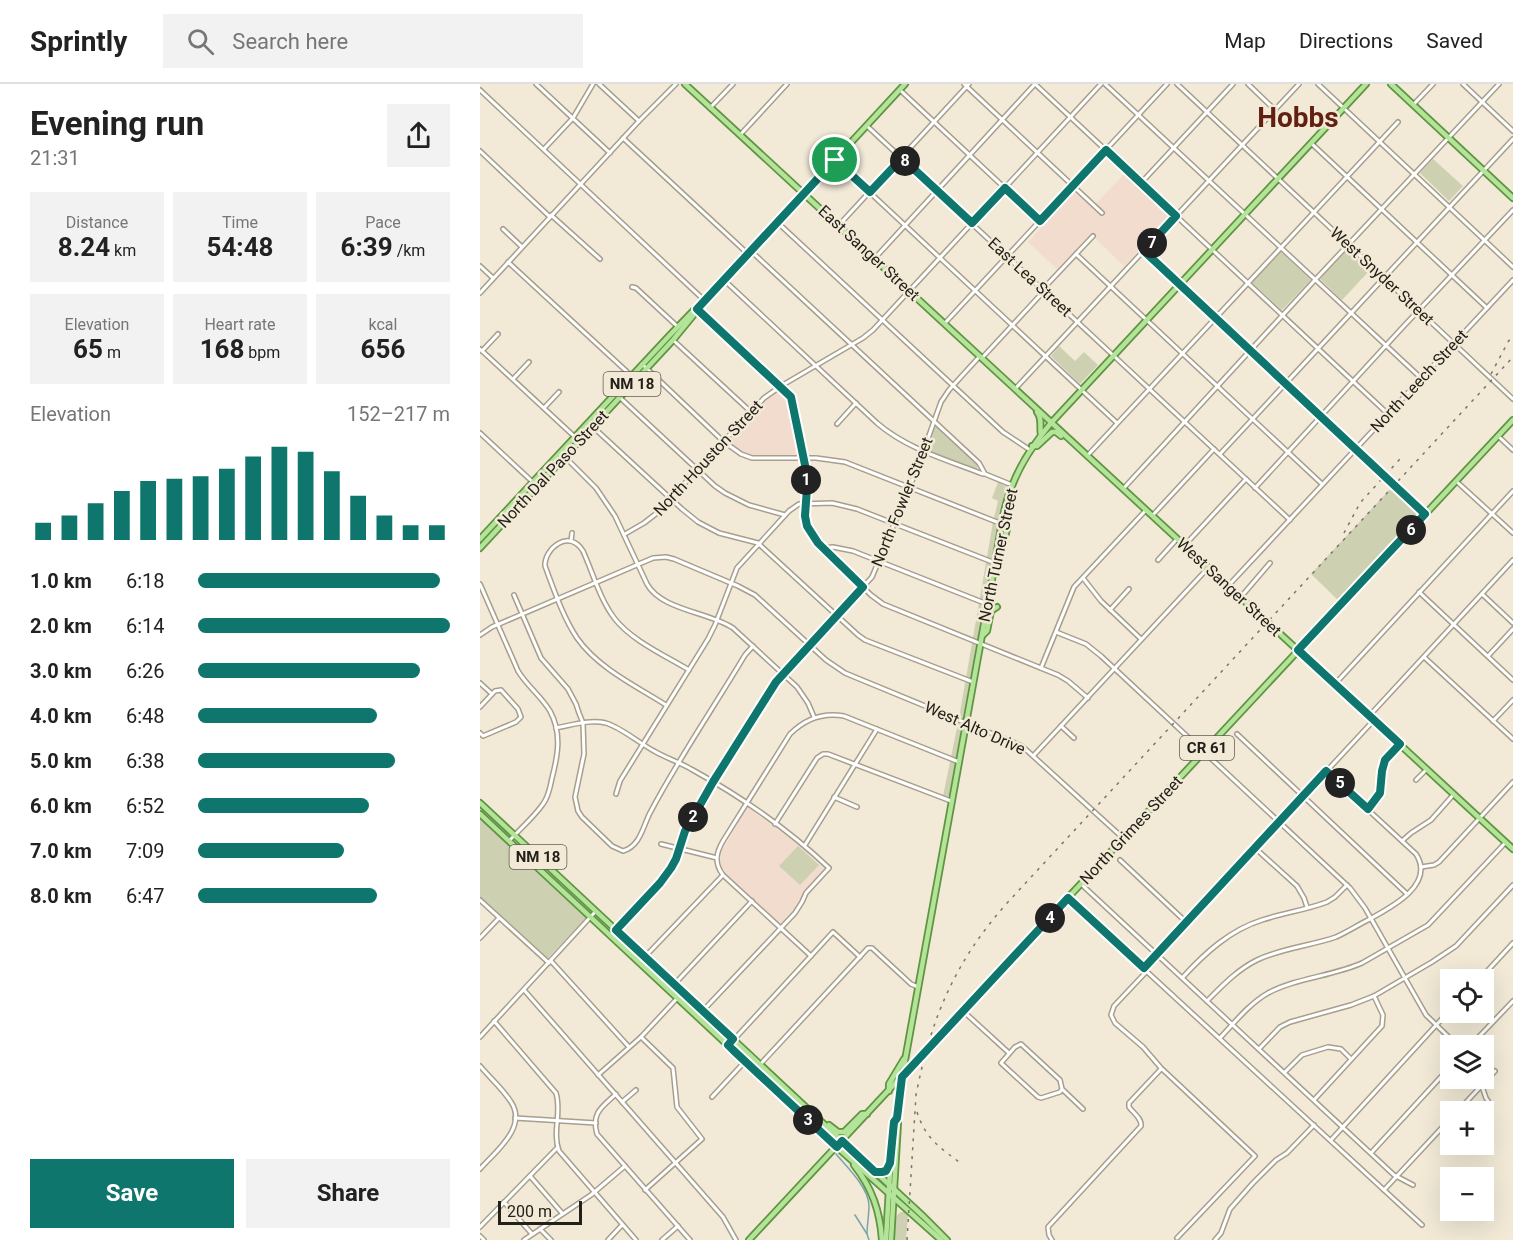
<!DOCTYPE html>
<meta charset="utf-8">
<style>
:root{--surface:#fff;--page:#f2f2f2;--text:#222;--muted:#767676;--line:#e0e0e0;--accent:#0f766e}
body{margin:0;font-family:Roboto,sans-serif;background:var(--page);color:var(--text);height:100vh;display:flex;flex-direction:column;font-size:22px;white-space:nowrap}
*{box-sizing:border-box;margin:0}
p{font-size:20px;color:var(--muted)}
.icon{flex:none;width:33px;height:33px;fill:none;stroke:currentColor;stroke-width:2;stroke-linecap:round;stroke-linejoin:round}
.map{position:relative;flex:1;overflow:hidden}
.sheet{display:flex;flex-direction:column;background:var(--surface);width:480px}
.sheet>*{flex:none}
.fabs{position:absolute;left:960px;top:885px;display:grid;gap:12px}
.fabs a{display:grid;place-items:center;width:54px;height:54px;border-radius:0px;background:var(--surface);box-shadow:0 6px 24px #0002;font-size:30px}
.scale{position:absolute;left:18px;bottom:15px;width:84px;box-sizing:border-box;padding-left:6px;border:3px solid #232019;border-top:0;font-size:16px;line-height:21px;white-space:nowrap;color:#232019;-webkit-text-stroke:4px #f2ead7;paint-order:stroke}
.pin{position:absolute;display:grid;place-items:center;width:51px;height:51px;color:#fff;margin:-26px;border:3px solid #fff;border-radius:50%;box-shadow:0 2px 6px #0007}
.km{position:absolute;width:30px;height:30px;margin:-15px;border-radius:50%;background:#222;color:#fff;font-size:16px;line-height:30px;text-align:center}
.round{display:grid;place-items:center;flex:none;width:63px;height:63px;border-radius:0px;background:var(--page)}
.head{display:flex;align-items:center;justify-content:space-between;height:102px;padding:0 30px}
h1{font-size:33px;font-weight:700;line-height:45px}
.stats{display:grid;grid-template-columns:repeat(3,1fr);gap:9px;height:102px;padding:6px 30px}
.stats div{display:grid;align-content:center;border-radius:0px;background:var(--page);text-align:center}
.stats b{font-size:26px;font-weight:700}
.stats small{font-size:16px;font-weight:400}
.stats p{font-size:16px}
.chart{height:168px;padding:12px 30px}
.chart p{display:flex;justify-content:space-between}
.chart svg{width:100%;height:108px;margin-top:6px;stroke:var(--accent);stroke-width:6}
.primary-button{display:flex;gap:12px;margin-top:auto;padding:12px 30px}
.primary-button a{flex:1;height:69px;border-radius:0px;background:var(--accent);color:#fff;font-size:24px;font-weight:700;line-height:69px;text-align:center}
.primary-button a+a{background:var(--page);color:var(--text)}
ul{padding:0 30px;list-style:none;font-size:20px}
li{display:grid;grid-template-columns:96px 72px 1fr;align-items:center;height:45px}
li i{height:15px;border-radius:8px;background:var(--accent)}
header{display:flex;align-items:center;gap:36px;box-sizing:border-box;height:84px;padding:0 30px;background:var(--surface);border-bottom:2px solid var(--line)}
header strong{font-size:28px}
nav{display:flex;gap:33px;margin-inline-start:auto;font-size:21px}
.search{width:420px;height:54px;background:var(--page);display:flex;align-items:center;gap:15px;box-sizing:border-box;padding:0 21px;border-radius:0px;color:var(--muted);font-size:22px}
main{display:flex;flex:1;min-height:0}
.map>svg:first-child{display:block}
.education{fill:#f1dcce}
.green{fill:#cdd1b1}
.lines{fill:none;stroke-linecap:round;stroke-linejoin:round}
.stream{stroke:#78a5ac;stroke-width:1.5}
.minor-casing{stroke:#a79f8d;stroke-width:6}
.major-casing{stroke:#5f9441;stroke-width:8}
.minor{stroke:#fff;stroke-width:3}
.major{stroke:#b3e49a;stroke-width:4.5}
.rail{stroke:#7b766a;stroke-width:1.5;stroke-dasharray:3 6;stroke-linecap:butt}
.route-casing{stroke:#fff;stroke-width:12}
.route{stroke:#0f766e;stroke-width:8}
.labels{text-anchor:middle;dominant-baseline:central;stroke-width:5;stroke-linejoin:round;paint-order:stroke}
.shield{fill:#f2ead7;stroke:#615d52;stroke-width:1.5}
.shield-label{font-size:15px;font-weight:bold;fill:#232019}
.street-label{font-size:16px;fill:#232019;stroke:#f2ead7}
.town-label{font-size:28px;font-weight:bold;fill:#621f12;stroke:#f2ead7}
</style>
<header>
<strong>Sprintly</strong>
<div class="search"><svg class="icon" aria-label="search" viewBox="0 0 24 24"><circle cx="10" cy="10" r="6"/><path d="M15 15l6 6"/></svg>Search here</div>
<nav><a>Map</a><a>Directions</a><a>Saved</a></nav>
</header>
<main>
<section class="sheet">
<div class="head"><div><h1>Evening run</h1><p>21:31</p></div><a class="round"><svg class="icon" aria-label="share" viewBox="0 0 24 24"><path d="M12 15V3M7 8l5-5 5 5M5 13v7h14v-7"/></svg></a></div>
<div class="stats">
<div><p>Distance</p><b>8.24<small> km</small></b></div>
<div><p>Time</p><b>54:48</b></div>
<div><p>Pace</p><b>6:39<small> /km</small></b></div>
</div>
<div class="stats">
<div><p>Elevation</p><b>65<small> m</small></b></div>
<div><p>Heart rate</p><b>168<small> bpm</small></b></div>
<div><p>kcal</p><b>656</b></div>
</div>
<div class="chart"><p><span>Elevation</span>152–217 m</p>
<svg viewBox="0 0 160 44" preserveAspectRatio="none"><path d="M5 44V37M15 44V34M25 44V29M35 44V24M45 44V20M55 44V19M65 44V18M75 44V15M85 44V10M95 44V6M105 44V8M115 44V16M125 44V26M135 44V34M145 44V38M155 44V38"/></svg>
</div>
<ul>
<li><b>1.0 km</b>6:18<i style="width:96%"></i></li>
<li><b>2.0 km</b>6:14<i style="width:100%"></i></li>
<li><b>3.0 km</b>6:26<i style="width:88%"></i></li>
<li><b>4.0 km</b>6:48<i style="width:71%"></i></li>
<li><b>5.0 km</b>6:38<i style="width:78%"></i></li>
<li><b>6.0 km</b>6:52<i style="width:68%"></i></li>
<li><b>7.0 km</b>7:09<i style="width:58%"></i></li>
<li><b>8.0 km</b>6:47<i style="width:71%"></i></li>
</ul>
<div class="primary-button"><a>Save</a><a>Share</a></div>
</section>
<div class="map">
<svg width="1033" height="1156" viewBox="0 0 1033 1156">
<rect width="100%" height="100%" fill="#f2ead7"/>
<g class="education">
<path d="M 644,90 L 690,132 L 690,134 L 644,182 L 611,150 L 577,185 L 548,158 L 594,108 L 612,124 Z"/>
<path d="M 299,306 L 301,306 L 309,315 L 311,319 L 319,372 L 269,372 L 257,366 L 247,357 L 288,313 Z"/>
<path d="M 268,724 L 322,763 L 344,785 L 326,806 L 317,823 L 301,840 L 299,840 L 251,795 L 242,783 L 240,778 L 242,767 L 266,725 Z"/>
</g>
<g class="green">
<path d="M 953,75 L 983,102 L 969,117 L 940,89 Z"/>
<path d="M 867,165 L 869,165 L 891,185 L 862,216 L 840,195 Z"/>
<path d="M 800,167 L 830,195 L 830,197 L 802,226 L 772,199 L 771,197 Z"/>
<path d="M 579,262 L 595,277 L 604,268 L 618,281 L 600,300 L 571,272 Z"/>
<path d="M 456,342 L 497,380 L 497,385 L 494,385 L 448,366 L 446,365 L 453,343 Z"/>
<path d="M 518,398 L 527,403 L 518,441 L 469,712 L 463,712 L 479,634 L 513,438 L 518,417 L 512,414 Z"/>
<path d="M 913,402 L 939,427 L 941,429 L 940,432 L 860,518 L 831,490 Z"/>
<path d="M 0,733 L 107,833 L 68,874 L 0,813 Z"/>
<path d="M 318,762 L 339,781 L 320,801 L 299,782 Z"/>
<path d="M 421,1128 L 424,1128 L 428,1131 L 426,1156 L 414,1156 C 414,1146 412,1133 421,1128 Z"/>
</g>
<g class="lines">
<g class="stream">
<path d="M 356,1070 C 367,1083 388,1103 389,1121 C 389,1131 387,1141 387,1150"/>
<path d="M 375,1131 L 387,1150 L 389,1156"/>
</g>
<defs>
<g id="minor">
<path d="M 56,0 L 130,69"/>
<path d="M 119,0 L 159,37"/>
<path d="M 484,0 L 622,129"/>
<path d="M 555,0 L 908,330"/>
<path d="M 625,0 L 941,294"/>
<path d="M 697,0 L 1033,315"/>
<path d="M 768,0 L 795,26"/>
<path d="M 838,0 L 1033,183"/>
<path d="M 983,0 L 1033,47"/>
<path d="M 0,6 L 224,216"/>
<path d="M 420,6 L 560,137"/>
<path d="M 933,21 L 953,0"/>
<path d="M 230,24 L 253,0"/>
<path d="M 387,42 L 810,436"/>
<path d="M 260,51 L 307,0"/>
<path d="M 143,54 L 267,169"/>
<path d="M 831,59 L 1007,224"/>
<path d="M 64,65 L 93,34 L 113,0"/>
<path d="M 0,67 L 70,133"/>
<path d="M 355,76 L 637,339"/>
<path d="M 661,99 L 753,0"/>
<path d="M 71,131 L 120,175"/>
<path d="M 297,138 L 523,348 L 550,366"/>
<path d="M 359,141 L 489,0"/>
<path d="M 23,145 L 42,163"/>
<path d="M 664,167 L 945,430"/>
<path d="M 272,168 L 499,379 L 505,390 L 532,401"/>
<path d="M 596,170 L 842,400"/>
<path d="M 395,174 L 555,0"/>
<path d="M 28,178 L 156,296"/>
<path d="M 0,182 L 13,194"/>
<path d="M 244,196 L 397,339 C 427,365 467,376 503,390"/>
<path d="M 152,203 L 156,204 L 198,243"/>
<path d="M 563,205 L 613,152"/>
<path d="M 0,209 L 159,37 L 196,0"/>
<path d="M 217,225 L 311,313 L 325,381 L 327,404 L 325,432 L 327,442 L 333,452 L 348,469 L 391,511 L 403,520 L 578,591 L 588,597 L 608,614"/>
<path d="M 465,239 L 687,0"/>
<path d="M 193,256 L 271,328"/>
<path d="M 0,265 L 95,353"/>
<path d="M 2,267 L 18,250"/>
<path d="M 502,274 L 565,206"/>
<path d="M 162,280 L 243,357 L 261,370 L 272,374 L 336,374 L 365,378 L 522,440"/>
<path d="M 33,295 L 49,278"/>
<path d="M 535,305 L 819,0"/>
<path d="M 135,309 L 235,402 L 245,409 L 269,421 L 305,431"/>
<path d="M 64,324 L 79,308"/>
<path d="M 357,340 L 376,319"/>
<path d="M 113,343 L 202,425 L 218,438 L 239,449 L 278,459 L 281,462 L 378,551 L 385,556 L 493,598"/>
<path d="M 0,349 L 57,402"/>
<path d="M 1018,352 L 1033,366"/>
<path d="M 740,370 L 1033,55"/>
<path d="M 607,372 L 918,38"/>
<path d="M 85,373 L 116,404 L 135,432 L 167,500 C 181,526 229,528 253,544 L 317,603 L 328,619 L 334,633"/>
<path d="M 976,397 L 1033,449"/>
<path d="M 775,404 L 922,244 L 1033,126"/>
<path d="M 643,405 L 835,196 L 1019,0"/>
<path d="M 672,432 L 734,365"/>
<path d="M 145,450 L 164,439 L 177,429 L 284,314 L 301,302 L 383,254 L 393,246 L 621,0"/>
<path d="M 91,457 L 92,449"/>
<path d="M 704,462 L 766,395"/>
<path d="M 344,464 L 353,463 L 373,467 L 507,520"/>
<path d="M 678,476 L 697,455"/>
<path d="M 603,494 L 621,517 L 661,555"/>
<path d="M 0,500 L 38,587 C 47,602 61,612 70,627 C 82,649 78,671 72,694 C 70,703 69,712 63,720 C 54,733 40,745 29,757"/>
<path d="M 748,502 L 1033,196"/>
<path d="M 939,508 L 1033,596"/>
<path d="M 1002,510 L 1033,539"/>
<path d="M 34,511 L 61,574 L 88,605 L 96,620 L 99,629 L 103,639 L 104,670 L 95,713 L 98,727 L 102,733 L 132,762 L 143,767 C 161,762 163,741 171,727 C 199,674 234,623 265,571 L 273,562"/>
<path d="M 760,514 L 790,479"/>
<path d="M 630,526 L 649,505"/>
<path d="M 576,548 L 606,560 L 621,572 L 870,804 L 885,824 L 946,931 L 978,962"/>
<path d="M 0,551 L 12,543 L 173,474 L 186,473 L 194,475 L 258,502 L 275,511 L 346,576 L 365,589 L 542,662 L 643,754"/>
<path d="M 1008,572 L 1033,545"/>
<path d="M 944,573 L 1033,655"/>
<path d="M 561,584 L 594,503 L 666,426"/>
<path d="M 0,599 L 12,610"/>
<path d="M 855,600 L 1033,407"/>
<path d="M 186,621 C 156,602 118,584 97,554 C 83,533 74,506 65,482 C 64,465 89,444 103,467 C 113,489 120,516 135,535 C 151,556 186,572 209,586"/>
<path d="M 0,623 L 15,607 L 21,606 L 38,625 L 41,633 L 36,638 L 3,652 L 0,649"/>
<path d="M 890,631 L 1033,476"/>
<path d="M 1013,637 L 1033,616"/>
<path d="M 581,642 L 594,654"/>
<path d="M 76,644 C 92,641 110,635 126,639 C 142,644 159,659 174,667 C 186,674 199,678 211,685 C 260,712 308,745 349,784 L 326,809 L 322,818 L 315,829 L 217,933"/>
<path d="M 757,650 L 927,810"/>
<path d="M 554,671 L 728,484"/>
<path d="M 936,696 L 947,685"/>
<path d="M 136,710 L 140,697 L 228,555 L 235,541 L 257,484 L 309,427 L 319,420 L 352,419 L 377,425 L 515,479"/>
<path d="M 354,713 L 377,723"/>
<path d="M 887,725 L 900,709 L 901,687 L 905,676 L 919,660"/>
<path d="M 295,740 L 337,674 L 343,670 L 348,670 L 471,717"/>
<path d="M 922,757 L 931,749 L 951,736 L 974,710"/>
<path d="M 181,760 L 237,774"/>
<path d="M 325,761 L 397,645"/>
<path d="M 775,764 L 817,802 L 824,814 L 827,823"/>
<path d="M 640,776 L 706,838"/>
<path d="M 941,783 L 954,781 L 959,778 L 1033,698"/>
<path d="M 601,800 L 914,1091 L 933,1101"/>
<path d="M 588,815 L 942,1141"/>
<path d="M 0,816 L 69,879"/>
<path d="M 130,852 L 180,799 L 191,784 L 205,747 L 212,735 L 233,698 L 296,598 L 392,493 L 437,385 L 461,318 L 469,306 L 500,272"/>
<path d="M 0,854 L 19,834"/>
<path d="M 331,872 L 243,791 C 234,779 236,769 243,757 L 310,650 C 325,635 342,628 364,632 L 479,678"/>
<path d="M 71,877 L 149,963"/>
<path d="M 160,878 L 243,791"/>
<path d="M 664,884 L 894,636"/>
<path d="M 667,887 L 634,922 L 631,931 L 635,939 L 663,963 L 681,984 L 775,1072 L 697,1154"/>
<path d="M 703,893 C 725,869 750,846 782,836 C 803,829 826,826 847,818 L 855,813 L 867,801"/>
<path d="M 999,896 L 1033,859"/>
<path d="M 44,906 L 243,1133 L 256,1156"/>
<path d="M 189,906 L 272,817"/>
<path d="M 727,917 C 743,901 757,886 777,876 C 802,864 830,862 856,853 C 867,848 878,841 888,836 C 910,824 956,801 936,770 L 846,687"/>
<path d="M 483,927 L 529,969"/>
<path d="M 14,937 L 76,1009 C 82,1028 72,1048 79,1067 L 156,1156"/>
<path d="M 0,953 L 116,827"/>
<path d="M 161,953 L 193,984 L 197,1023 L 222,1055 L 165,1106"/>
<path d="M 740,954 C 755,938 769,920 788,909 C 816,894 853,892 882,879 L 948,841 L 1026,758"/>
<path d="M 249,961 L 353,848 L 380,873"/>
<path d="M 990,962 L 1033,917"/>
<path d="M 779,965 L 800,943 L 810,938 L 871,921 L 894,912 L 952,878 L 976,862 L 1033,801"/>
<path d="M 0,982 C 10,994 23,1005 31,1018 C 48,1043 15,1068 0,1085"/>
<path d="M 275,986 L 388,864 L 392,864 L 431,900 L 438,903"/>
<path d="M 805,988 L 822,971 L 848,963 L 861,965 L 871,975"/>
<path d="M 118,991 L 161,953 L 203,908"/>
<path d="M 999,994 L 1006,1014 L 1010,1020"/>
<path d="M 582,1005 L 580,1008 L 561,1014 L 558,1013 L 521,979 L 535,963 L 541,960 L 580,996 L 582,1005 L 603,1025"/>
<path d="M 136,1010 C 122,1023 111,1029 117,1050 L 210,1156"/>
<path d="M 232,1013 L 271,971"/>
<path d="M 834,1016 L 902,942 L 903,931 L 894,912"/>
<path d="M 142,1018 L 156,1006"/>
<path d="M 977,1028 L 1015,987"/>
<path d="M 35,1034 L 116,1039"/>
<path d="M 851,1056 L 970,926"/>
<path d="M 891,1069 L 970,983"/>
<path d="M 50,1092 L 82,1129"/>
<path d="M 904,1106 L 970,1035"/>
<path d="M 24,1118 L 52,1150"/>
<path d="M 0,1143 L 77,1064"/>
<path d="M 60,1145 L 71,1156"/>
<path d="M 0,1152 L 4,1156"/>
<path d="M 44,1156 L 111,1111 L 145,1082"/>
<path d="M 128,1156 L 142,1141"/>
<path d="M 182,1156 L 198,1142"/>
<path d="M 572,1156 L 569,1151 L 568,1143 L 661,1042 C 662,1034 653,1029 649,1023 L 649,1019 L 681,985"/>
<path d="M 735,1156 L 741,1149 L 750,1125 L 773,1099 L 796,1076 L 807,1069 L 834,1041"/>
</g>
<g id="major">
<path d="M 205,0 L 1033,765"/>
<path d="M 911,0 L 1033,114"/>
<path d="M 557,328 C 563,336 559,342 561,351"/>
<path d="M 552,362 L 557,362 L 572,348 L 576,348 L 581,352"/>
<path d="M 0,455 L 189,252 L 214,226 L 217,225 L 425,0"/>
<path d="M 0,464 L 193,256 L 216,228 L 217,225"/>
<path d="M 517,466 L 523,462 L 527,445"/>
<path d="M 502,552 L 507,547 L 511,527 L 517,523"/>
<path d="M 0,719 L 362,1057 L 444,1133 L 467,1156"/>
<path d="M 0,730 L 357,1063 L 461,1156"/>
<path d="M 409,1007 L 409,1000 L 424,975"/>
<path d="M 349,1041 L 358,1048 L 364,1048 L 382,1030 L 387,1030"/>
<path d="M 374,1081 C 392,1104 400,1127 402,1156"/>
<path d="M 395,1088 L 404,1088 L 409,1081"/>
<path d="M 269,1156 L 1033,336"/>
<path d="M 406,1156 L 412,1053 L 414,1038 L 417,1034"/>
<path d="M 411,1156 L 418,1039 L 417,1034 L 422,993 L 515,479 C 520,453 522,426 532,402 C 541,378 555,358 571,339 L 886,0"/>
</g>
</defs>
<use href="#minor" class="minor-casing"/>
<use href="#major" class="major-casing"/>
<use href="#minor" class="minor"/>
<use href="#major" class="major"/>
<g class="rail">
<path d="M 1011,290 L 1028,258 L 1033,251"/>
<path d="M 864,449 L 880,419 L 920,375"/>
<path d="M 437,1028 C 446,1056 461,1064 483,1081"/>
<path d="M 427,1156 L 436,1011 C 451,934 475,877 528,818 L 1033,273"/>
</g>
</g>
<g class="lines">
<defs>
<path id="route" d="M 626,66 L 696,132 L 664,167 L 945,430 L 818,566 L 920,660 L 905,676 L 902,687 L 900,709 L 888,725 L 846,687 L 664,884 L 588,814 L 422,993 L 417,1034 L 414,1038 L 410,1079 L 406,1087 L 402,1088 L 395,1088 L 362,1057 L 357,1063 L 253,966 L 248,961 L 253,955 L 136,846 L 180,799 L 191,784 L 196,775 L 205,747 L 212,735 L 233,698 L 296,598 L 383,503 L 338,459 L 327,442 L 325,432 L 327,404 L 325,381 L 311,313 L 217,225 L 355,76 L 390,108 L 422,74 L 492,139 L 525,104 L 560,137 Z"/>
</defs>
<use href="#route" class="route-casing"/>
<use href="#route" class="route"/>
</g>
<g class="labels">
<g class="shield">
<rect x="123.5" y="288" width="57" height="24" rx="4.5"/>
<rect x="700" y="652" width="54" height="24" rx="4.5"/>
<rect x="29.5" y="761" width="57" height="24" rx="4.5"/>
</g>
<g class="shield-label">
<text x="152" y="300">NM 18</text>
<text x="727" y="664">CR 61</text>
<text x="58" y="773">NM 18</text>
</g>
<g class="street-label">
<text transform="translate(389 169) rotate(43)">East Sanger Street</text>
<text transform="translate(902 192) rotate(43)">West Snyder Street</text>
<text transform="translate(550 193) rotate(43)">East Lea Street</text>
<text transform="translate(939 297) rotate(-47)">North Leech Street</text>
<text transform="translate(228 374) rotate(-47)">North Houston Street</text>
<text transform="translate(73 385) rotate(-47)">North Dal Paso Street</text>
<text transform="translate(422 418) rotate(-68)">North Fowler Street</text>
<text transform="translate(518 471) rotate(-78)">North Turner Street</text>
<text transform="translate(749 503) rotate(43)">West Sanger Street</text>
<text transform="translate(495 644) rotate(24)">West Alto Drive</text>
<text transform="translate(651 746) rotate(-47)">North Grimes Street</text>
</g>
<g class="town-label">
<text x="818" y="33">Hobbs</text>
</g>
</g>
</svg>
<div class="fabs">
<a><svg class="icon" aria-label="locate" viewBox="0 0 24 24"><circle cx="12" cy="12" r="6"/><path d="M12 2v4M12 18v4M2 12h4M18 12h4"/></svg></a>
<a><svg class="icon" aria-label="layers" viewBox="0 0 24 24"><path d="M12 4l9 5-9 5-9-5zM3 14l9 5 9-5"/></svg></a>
<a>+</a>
<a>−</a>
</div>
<div class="scale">200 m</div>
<div class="pin" style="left:355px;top:76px;background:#1e9e55"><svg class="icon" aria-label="arrive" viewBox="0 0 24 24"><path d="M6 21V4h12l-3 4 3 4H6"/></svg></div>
<b class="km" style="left:326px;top:396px">1</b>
<b class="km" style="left:213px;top:733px">2</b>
<b class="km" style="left:328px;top:1036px">3</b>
<b class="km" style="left:570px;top:834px">4</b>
<b class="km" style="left:860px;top:699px">5</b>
<b class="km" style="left:931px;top:446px">6</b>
<b class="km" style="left:672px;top:159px">7</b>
<b class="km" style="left:425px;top:77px">8</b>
</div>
</main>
